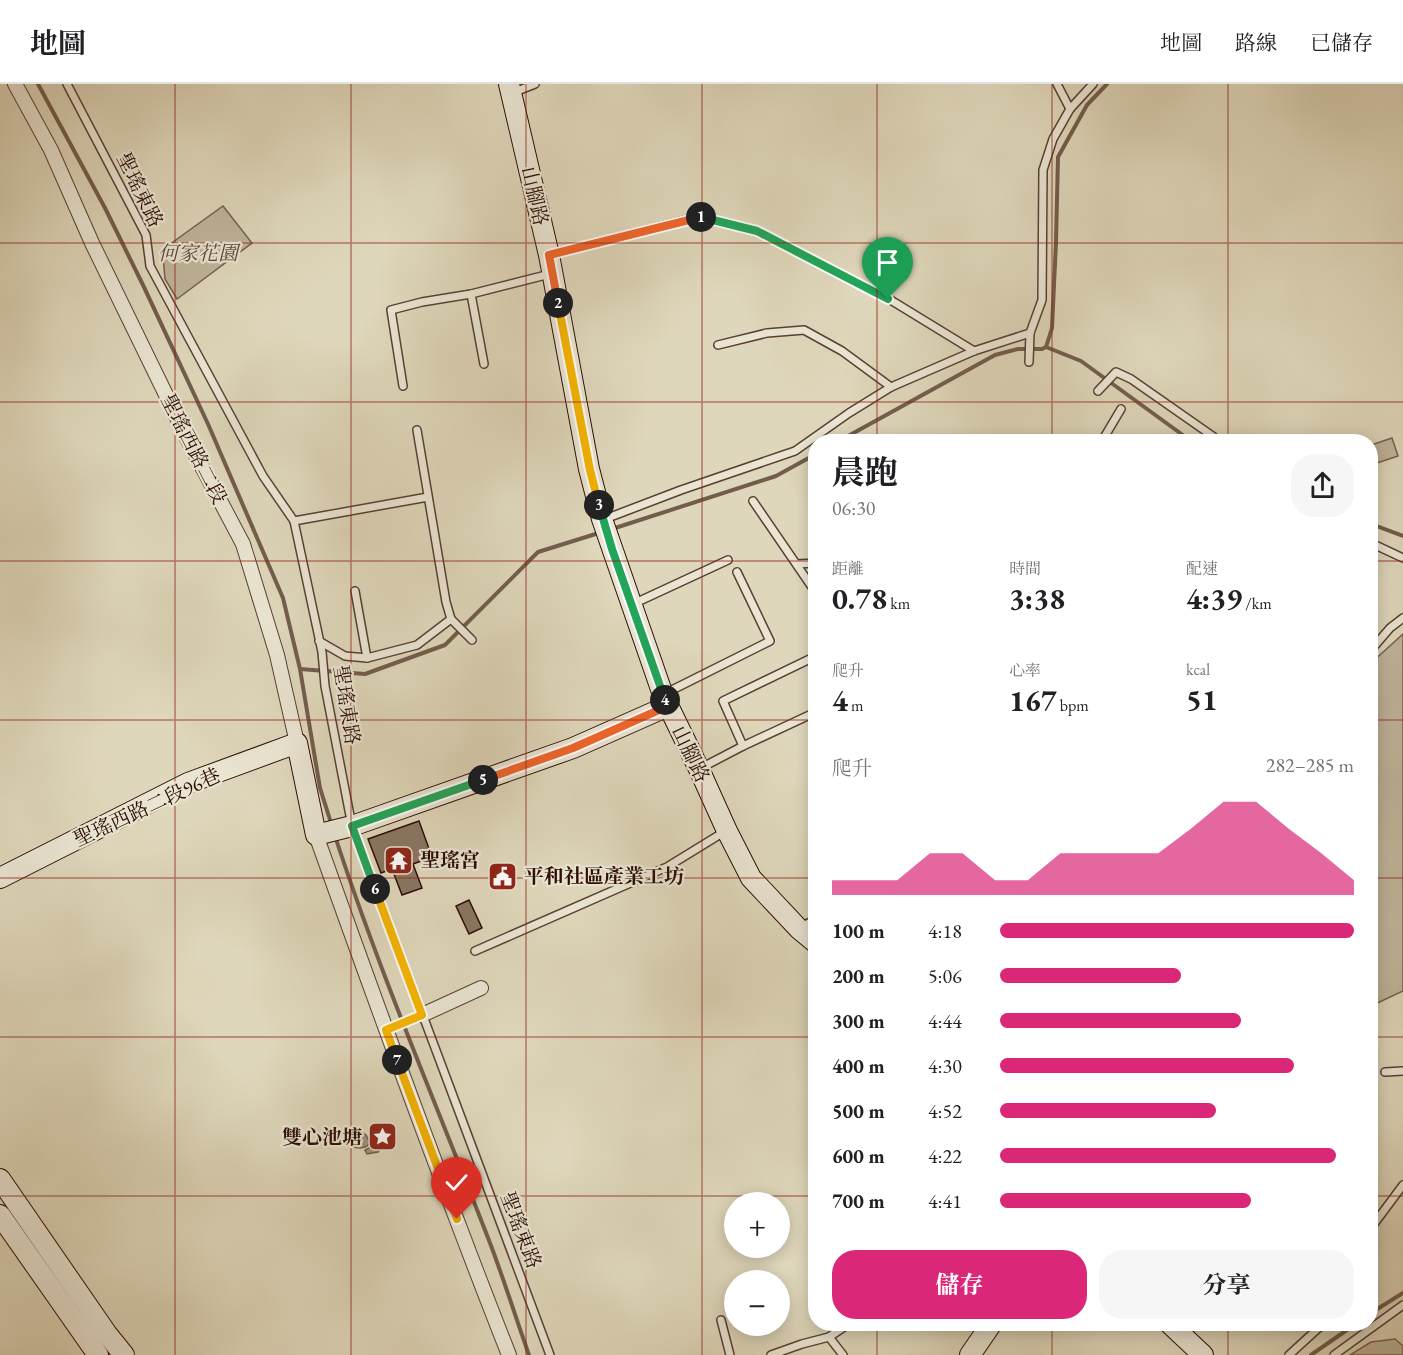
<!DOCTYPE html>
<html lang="zh-TW">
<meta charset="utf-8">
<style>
:root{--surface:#fff;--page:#f6f6f6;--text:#202124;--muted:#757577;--line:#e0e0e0;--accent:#db2777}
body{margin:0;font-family:"EB Garamond","Noto Serif TC",serif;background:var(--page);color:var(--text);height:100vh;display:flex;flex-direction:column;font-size:22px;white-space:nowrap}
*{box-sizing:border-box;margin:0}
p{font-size:20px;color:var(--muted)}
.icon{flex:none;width:33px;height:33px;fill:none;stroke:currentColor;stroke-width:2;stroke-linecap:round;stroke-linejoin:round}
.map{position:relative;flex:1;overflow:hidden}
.details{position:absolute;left:808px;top:350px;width:570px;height:897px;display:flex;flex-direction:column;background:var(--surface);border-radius:24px;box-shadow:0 3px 15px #0003}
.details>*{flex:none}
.tools{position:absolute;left:724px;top:1108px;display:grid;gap:12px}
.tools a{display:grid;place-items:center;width:66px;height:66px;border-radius:50%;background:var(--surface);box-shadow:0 3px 15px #0003;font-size:30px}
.pin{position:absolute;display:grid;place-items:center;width:51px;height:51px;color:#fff;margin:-62px -26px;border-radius:50% 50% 50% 0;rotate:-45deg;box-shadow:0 0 6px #0007}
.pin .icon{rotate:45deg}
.km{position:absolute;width:30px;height:30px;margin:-15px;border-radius:50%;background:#222;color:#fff;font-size:16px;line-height:30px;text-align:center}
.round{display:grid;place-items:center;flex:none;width:63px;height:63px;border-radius:24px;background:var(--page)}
.overview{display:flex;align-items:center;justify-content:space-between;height:102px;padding:0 24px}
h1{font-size:33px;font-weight:700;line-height:45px}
.metrics{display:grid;grid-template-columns:repeat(3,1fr);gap:9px;height:102px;padding:6px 24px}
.metrics div{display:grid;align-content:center}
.metrics b{font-size:30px;font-weight:700}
.metrics small{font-size:16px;font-weight:400}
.metrics p{font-size:16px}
.chart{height:168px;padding:12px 24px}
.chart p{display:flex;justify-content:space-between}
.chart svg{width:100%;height:108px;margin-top:6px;fill:var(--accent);opacity:.7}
.action{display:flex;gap:12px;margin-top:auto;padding:12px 24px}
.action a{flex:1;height:69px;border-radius:24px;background:var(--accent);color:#fff;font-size:24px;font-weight:700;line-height:69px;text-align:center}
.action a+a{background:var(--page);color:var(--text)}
ul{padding:0 24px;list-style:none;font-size:20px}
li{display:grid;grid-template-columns:96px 72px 1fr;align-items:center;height:45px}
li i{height:15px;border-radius:8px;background:var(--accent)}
header{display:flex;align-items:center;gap:36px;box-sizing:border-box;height:84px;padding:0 30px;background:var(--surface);border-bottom:2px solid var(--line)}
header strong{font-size:28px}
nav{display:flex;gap:33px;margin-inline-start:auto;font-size:21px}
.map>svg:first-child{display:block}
.green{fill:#c0b59c;stroke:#766150;stroke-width:1.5}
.water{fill:#a2927d;stroke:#725d4d;stroke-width:1.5}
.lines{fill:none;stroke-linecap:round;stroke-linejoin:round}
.stream{stroke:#725d4d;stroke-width:4}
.building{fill:#897663;stroke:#2b0d04;stroke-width:1.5}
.lane-casing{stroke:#584032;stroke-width:10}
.street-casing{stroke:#584032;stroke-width:16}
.secondary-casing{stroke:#2b0d04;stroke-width:22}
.lane{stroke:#eae5d3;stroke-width:7}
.street{stroke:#eae5d3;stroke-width:14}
.secondary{stroke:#eae5d3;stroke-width:20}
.split-1-casing{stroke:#fff;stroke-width:12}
.split-2-casing{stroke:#fff;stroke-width:12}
.split-3-casing{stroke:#fff;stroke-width:12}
.split-4-casing{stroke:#fff;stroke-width:12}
.split-5-casing{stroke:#fff;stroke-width:12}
.split-6-casing{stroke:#fff;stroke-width:12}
.split-7-casing{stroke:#fff;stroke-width:12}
.split-8-casing{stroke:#fff;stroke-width:12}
.split-1{stroke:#22a559;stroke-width:8}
.split-2{stroke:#f0652b;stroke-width:8}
.split-3{stroke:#f5b400;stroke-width:8}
.split-4{stroke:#22a559;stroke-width:8}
.split-5{stroke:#f0652b;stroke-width:8}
.split-6{stroke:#22a559;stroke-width:8}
.split-7{stroke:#f5b400;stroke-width:8}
.split-8{stroke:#f5b400;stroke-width:8}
.grid{fill:none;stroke:#8f2418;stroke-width:1.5;stroke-opacity:0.55}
.labels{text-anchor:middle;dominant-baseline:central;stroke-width:4.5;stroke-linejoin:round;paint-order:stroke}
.street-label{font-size:20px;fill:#2b0d04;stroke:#eae5d3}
.park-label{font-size:20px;font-style:italic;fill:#5f4839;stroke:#eae5d3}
.poi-label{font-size:20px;font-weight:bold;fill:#2b0d04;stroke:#eae5d3;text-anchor:start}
</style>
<header>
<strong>地圖</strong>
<nav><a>地圖</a><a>路線</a><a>已儲存</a></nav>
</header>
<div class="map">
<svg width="1403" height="1271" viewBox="0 0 1403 1271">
<rect width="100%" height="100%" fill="#dfd7bb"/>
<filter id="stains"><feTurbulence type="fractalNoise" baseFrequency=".00333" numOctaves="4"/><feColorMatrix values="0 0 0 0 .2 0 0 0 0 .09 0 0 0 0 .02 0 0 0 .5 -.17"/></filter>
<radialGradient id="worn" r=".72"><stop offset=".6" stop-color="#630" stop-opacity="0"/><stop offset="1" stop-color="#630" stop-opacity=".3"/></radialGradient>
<g class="green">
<path d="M 223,122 L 252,159 L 177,215 L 165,195 L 163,171 L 173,158 Z"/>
<path d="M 1392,354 L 1398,372 L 1371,381 L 1371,361 Z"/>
<path d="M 1403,550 L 1403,907 L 1371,922 L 1371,579 Z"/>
<path d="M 1395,1255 L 1403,1262 L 1403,1271 L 1350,1271 L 1371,1258 Z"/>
</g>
<g class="water">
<path d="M 359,1047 L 366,1051 L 370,1059 C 366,1064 361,1065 354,1063 L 353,1060 L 359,1056 L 356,1052 Z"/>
<path d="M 374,1053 L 379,1056 L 380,1065 L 378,1068 L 367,1070 L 365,1066 L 373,1062 L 372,1054 Z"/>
</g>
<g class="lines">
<g class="stream">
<path d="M 38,0 L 105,124 L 143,201 L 208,340 L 283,514 L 300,585 L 320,704 L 332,742"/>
<path d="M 1046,263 L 1052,244 L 1056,158 L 1058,73 L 1087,21 L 1107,0"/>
<path d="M 839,357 L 995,271 L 1018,265 L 1042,265 L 1046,263 L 1081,277 L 1191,357"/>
<path d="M 1371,440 L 1403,452"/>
<path d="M 612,445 L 776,392 L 816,370"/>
<path d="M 300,585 L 365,590 L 445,561 L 538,468 L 602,448"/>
<path d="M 335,752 C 380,890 438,1024 490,1159 C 504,1196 516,1234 529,1271"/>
<path d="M 1371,1229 L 1403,1209"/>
<path d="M 1311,1271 L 1357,1239"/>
</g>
</g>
<g class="building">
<path d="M 419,737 L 432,773 L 413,780 L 422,804 L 402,811 L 392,785 L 381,789 L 368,755 Z"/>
<path d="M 469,816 L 482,844 L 469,850 L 456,822 Z"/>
</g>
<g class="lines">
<defs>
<g id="lane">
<path d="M 67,0 L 146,151 L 150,182 L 263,392 L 294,437 L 322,568 L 325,602 L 352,742 L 550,1271"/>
<path d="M 1057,0 L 1070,25"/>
<path d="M 512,9 L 535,0"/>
<path d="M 550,171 L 700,132 L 757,147 L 889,215 L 974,267"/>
<path d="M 471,210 L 484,280"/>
<path d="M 718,261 L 767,249 L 804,246 L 842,267 L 891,303"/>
<path d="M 1029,278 L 1030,249"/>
<path d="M 403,302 L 391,226 L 422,218 L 471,210 L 550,190"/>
<path d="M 1098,307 L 1116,288 L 1131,295 L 1214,353"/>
<path d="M 417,346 L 446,518 L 451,535 L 472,556"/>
<path d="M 1102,357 L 1121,325"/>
<path d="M 753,417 L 816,509"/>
<path d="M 605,435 L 681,406 L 795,367 L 849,329 L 891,303 L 974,267 L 1030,249 L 1042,216 L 1043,86 L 1053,55 L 1070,25 L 1093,0"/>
<path d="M 294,437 L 428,413"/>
<path d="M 1371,459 L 1403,474"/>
<path d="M 797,480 L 816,479"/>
<path d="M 355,507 L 367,574"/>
<path d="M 633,520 L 728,476"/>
<path d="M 319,557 L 345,572 L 367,574 L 417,561 L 451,535"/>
<path d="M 1371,566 L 1390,544 L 1403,534"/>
<path d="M 664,610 L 770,557 L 737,488"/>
<path d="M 743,662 L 723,617 L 816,572"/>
<path d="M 699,685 L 743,662 L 816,628"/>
<path d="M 801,843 L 816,835"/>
<path d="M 475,867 L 667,783 L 724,748"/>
<path d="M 386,946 L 422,931"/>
<path d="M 1385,988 L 1403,987"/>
<path d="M 1371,1144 L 1403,1101"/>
<path d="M 721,1236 L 730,1271"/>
<path d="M 829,1253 L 843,1271"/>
<path d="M 771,1271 L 802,1260 L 829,1253 L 850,1239"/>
<path d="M 1289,1271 L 1324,1239"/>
<path d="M 1334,1271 L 1403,1221"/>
</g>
<g id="street">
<path d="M 15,0 L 51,66 L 92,159 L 188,356 L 243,460 L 277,571 L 297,659"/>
<path d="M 316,751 C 378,925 441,1099 509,1271"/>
<path d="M 422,931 L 481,904"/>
</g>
<g id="secondary">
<path d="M 509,0 L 549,171 L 589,385 L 602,435 L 663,611 L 699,685 L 727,747 L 751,794 L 799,845 L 816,859"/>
<path d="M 0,794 L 188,699 L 297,659 L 316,751 L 352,742 L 573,664 L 668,622"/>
<path d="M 0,1095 L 107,1250 L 124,1271"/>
<path d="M 0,1131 L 98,1271"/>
<path d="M 1169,1239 L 1203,1271"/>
<path d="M 970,1271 L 992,1239"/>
</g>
</defs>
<use href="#lane" class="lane-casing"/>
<use href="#street" class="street-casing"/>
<use href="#secondary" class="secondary-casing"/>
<use href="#lane" class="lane"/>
<use href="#street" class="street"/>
<use href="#secondary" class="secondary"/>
</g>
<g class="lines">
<defs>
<path id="split-1" d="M 701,133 L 757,147 L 888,215"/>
<path id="split-2" d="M 558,219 L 549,171 L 701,133"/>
<path id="split-3" d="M 558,219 L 590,386 L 599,421"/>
<path id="split-4" d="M 599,421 L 612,465 L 665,616"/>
<path id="split-5" d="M 483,696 L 573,664 L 668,622 L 665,616"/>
<path id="split-6" d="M 375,805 L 352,742 L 483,696"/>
<path id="split-7" d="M 375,805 L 422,931 L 386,946 L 397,976"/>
<path id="split-8" d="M 397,976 L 457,1135"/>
</defs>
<use href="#split-1" class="split-1-casing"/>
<use href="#split-2" class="split-2-casing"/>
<use href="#split-3" class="split-3-casing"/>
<use href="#split-4" class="split-4-casing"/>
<use href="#split-5" class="split-5-casing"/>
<use href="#split-6" class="split-6-casing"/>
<use href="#split-7" class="split-7-casing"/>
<use href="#split-8" class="split-8-casing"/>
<use href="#split-1" class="split-1"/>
<use href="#split-2" class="split-2"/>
<use href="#split-3" class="split-3"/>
<use href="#split-4" class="split-4"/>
<use href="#split-5" class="split-5"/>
<use href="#split-6" class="split-6"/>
<use href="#split-7" class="split-7"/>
<use href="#split-8" class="split-8"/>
</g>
<path class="grid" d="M 175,0 L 175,1271M 351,0 L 351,1271M 526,0 L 526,1271M 702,0 L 702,1271M 877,0 L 877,357M 1052,0 L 1052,357M 1228,0 L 1228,357M 0,159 L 1403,159M 0,318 L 1403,318M 0,477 L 816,477M 1371,477 L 1403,477M 0,636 L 816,636M 1371,636 L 1403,636M 0,794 L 816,794M 1371,794 L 1403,794M 0,953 L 816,953M 1371,953 L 1403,953M 0,1112 L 816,1112M 1371,1112 L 1403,1112M 877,1239 L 877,1271M 1052,1239 L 1052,1271M 1228,1239 L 1228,1271"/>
<defs>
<symbol id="temple-square" viewBox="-11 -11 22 22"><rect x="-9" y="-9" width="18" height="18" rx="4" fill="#8f2418" stroke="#eae5d3"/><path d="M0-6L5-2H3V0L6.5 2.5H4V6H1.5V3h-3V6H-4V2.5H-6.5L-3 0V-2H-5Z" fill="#fff"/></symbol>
<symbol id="civic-square" viewBox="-11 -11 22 22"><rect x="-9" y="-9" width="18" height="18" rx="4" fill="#8f2418" stroke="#eae5d3"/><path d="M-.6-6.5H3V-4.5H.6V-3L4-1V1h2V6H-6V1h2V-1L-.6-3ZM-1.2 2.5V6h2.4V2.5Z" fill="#fff"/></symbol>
<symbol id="sight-square" viewBox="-11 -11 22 22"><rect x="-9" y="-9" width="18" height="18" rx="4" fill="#8f2418" stroke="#eae5d3"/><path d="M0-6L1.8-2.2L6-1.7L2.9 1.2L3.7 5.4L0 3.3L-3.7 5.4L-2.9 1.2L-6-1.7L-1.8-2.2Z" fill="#fff"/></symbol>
</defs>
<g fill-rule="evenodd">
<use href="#temple-square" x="382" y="760" width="33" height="33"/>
<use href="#civic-square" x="486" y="776" width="33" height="33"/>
<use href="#sight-square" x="366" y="1036" width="33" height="33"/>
</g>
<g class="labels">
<g class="street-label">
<text transform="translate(140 106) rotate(64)">聖瑤東路</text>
<text transform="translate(535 112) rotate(77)">山腳路</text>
<text transform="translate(194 365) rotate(63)">聖瑤西路二段</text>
<text transform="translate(347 621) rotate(81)">聖瑤東路</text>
<text transform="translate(691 670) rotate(64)">山腳路</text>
<text transform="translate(147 723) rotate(-25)">聖瑤西路二段96巷</text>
<text transform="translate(521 1146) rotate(69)">聖瑤東路</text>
</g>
<g class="park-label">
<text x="198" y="169">何家花園</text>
</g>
<g class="poi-label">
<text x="420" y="776">聖瑤宮</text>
<text x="524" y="792">平和社區產業工坊</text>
<text x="362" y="1053" text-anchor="end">雙心池塘</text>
</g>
</g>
<rect width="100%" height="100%" filter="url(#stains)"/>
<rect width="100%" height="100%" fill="url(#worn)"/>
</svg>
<div class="tools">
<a>+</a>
<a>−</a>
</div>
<div class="pin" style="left:888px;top:215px;background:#1e9e55"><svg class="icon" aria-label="arrive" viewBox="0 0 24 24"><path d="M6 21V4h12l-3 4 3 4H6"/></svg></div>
<div class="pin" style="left:457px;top:1135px;background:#d93025"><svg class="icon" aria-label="check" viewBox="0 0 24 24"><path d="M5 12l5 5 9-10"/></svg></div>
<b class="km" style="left:701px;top:133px">1</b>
<b class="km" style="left:558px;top:219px">2</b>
<b class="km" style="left:599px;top:421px">3</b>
<b class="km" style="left:665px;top:616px">4</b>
<b class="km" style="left:483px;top:696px">5</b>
<b class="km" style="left:375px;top:805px">6</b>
<b class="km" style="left:397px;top:976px">7</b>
<section class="details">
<div class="overview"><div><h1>晨跑</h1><p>06:30</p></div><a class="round"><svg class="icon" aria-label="share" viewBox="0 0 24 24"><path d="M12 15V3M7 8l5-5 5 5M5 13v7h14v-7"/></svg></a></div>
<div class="metrics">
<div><p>距離</p><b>0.78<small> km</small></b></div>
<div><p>時間</p><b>3:38</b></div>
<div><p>配速</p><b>4:39<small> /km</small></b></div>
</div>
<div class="metrics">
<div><p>爬升</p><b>4<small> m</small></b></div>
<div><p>心率</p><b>167<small> bpm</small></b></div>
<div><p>kcal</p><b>51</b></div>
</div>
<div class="chart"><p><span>爬升</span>282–285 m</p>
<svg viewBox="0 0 160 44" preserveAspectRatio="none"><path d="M0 44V38L10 38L20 38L30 27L40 27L50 38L60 38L70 27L80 27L90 27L100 27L110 17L120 6L130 6L140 17L150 27L160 38V44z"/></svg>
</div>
<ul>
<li><b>100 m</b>4:18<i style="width:100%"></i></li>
<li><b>200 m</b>5:06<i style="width:51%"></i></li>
<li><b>300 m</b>4:44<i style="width:68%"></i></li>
<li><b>400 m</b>4:30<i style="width:83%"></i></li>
<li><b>500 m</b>4:52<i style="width:61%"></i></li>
<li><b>600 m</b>4:22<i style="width:95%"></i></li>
<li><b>700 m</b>4:41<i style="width:71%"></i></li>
</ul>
<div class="action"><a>儲存</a><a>分享</a></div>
</section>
</div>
